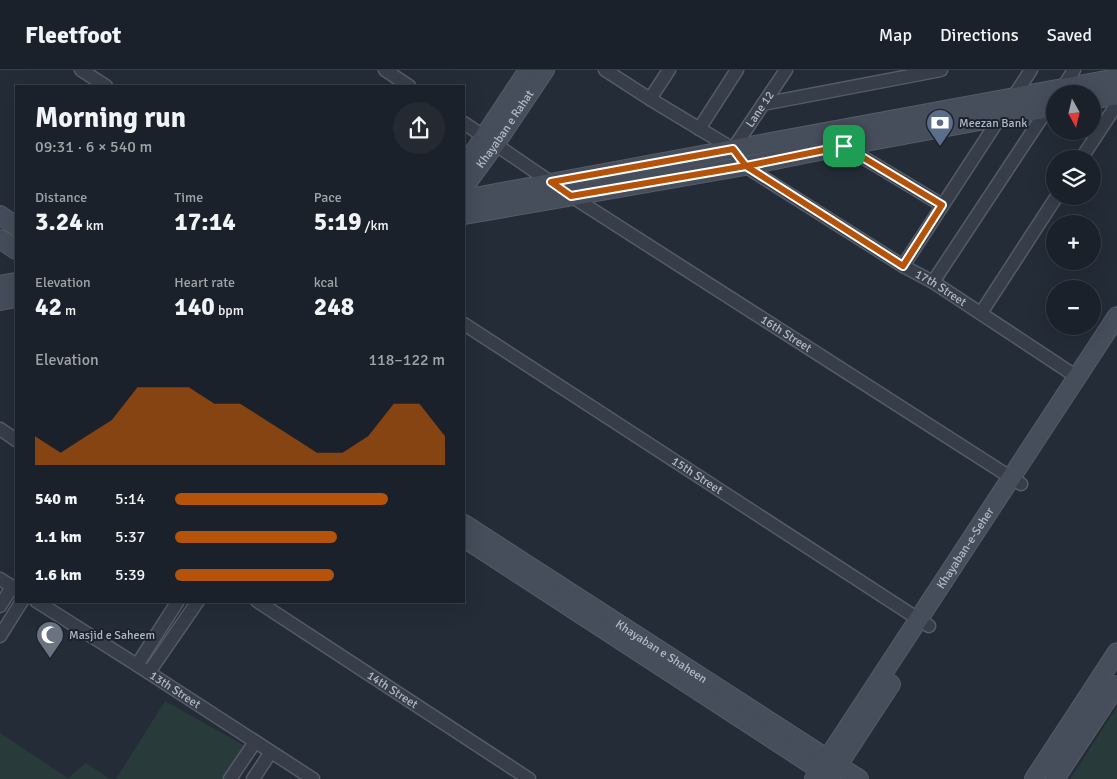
<!DOCTYPE html>
<meta charset="utf-8">
<style>
:root{--surface:#1b212a;--page:#242932;--text:#f1f3f6;--muted:#a0a3a8;--line:#393e47;--accent:#b45309}
body{margin:0;font-family:Signika,sans-serif;background:var(--page);color:var(--text);height:100vh;display:flex;flex-direction:column;font-size:19px;white-space:nowrap}
*{box-sizing:border-box;margin:0}
p{font-size:16px;color:var(--muted)}
.icon{flex:none;width:28px;height:28px;fill:none;stroke:currentColor;stroke-width:2;stroke-linecap:round;stroke-linejoin:round}
.map{position:relative;flex:1;overflow:hidden}
.details{position:absolute;left:15px;top:15px;width:450px;height:518px;display:flex;flex-direction:column;background:var(--surface);border-radius:0px;box-shadow:0 5px 20px #0002,0 0 0 1px var(--line)}
.details>*{flex:none}
.needle{width:32px;rotate:172deg}
.fabs{position:absolute;left:1046px;top:15px;display:grid;gap:10px}
.fabs a{display:grid;place-items:center;width:55px;height:55px;border-radius:50%;background:var(--surface);box-shadow:0 5px 20px #0002,0 0 0 1px var(--line);font-size:25px}
.pin{position:absolute;display:grid;place-items:center;width:42px;height:42px;color:#fff;margin:-21px;border-radius:10px;box-shadow:0 2px 8px #0006}
.round{display:grid;place-items:center;flex:none;width:52px;height:52px;border-radius:26px;background:var(--page)}
.overview{display:flex;align-items:center;justify-content:space-between;height:85px;padding:0 20px}
h1{font-size:28px;font-weight:700;line-height:38px}
.metrics{display:grid;grid-template-columns:repeat(3,1fr);gap:8px;height:85px;padding:5px 20px}
.metrics div{display:grid;align-content:center}
.metrics b{font-size:25px;font-weight:700}
.metrics small{font-size:14px;font-weight:400}
.metrics p{font-size:14px}
.chart{height:140px;padding:10px 20px}
.chart p{display:flex;justify-content:space-between}
.chart svg{width:100%;height:90px;margin-top:5px;fill:var(--accent);opacity:.7}
ul{padding:0 20px;list-style:none;font-size:16px}
li{display:grid;grid-template-columns:80px 60px 1fr;align-items:center;height:38px}
li i{height:12px;border-radius:6px;background:var(--accent)}
header{display:flex;align-items:center;gap:30px;box-sizing:border-box;height:70px;padding:0 25px;background:var(--surface);border-bottom:1px solid var(--line)}
header strong{font-size:24px}
nav{display:flex;gap:28px;margin-inline-start:auto;font-size:18px}
.map>svg:first-child{display:block}
.green{fill:#293a3b}
.lines{fill:none;stroke-linecap:round;stroke-linejoin:round}
.street-casing{stroke:#555c67;stroke-width:15}
.secondary-casing{stroke:#555c67;stroke-width:20}
.street{stroke:#373e49;stroke-width:12}
.secondary{stroke:#464d5b;stroke-width:18}
.route-casing{stroke:#fff;stroke-width:10}
.route{stroke:#b45309;stroke-width:6}
.labels{text-anchor:middle;dominant-baseline:central;stroke-width:4;stroke-linejoin:round;paint-order:stroke}
.street-label{font-size:12px;fill:#b2b9c5;stroke:#1c232e}
.poi-label{font-size:12px;fill:#b2b9c5;stroke:#1c232e;text-anchor:start}
</style>
<header>
<strong>Fleetfoot</strong>
<nav><a>Map</a><a>Directions</a><a>Saved</a></nav>
</header>
<div class="map">
<svg width="1117" height="709" viewBox="0 0 1117 709">
<rect width="100%" height="100%" fill="#242c38"/>
<g class="green">
<path d="M 165,631 L 247,677 L 226,709 L 116,709 Z"/>
<path d="M 1117,637 L 1117,709 L 1070,709 Z"/>
<path d="M 0,663 L 68,708 L 86,693 L 110,709 L 0,709 Z"/>
</g>
<g class="lines">
<defs>
<g id="street">
<path d="M 81,0 L 106,16"/>
<path d="M 385,0 L 409,16"/>
<path id="s1" d="M 605,0 L 650,29 L 733,79 L 745,96 L 903,196 L 933,212 L 1077,307"/>
<path d="M 1060,22 L 1074,0"/>
<path d="M 650,29 L 669,0"/>
<path d="M 763,34 L 941,0"/>
<path id="s2" d="M 464,53 L 571,126 L 1021,414"/>
<path d="M 699,59 L 737,0"/>
<path d="M 844,76 L 942,135"/>
<path id="s3" d="M 733,79 L 786,0"/>
<path d="M 1081,89 L 1117,34"/>
<path d="M 903,196 L 1031,0"/>
<path d="M 933,212 L 1050,35"/>
<path d="M 981,243 L 1057,126"/>
<path id="s4" d="M 464,254 L 929,556"/>
<path d="M 0,359 L 16,370"/>
<path d="M 0,509 L 16,519"/>
<path id="s5" d="M 36,531 L 137,595 L 313,709"/>
<path id="s6" d="M 257,531 L 529,709"/>
<path d="M 0,536 L 12,517"/>
<path d="M 0,566 L 22,531"/>
<path d="M 137,595 L 178,531"/>
<path d="M 149,602 L 198,531"/>
<path d="M 230,709 L 255,672"/>
<path d="M 253,709 L 271,682"/>
</g>
<g id="secondary">
<path d="M 1092,30 L 1117,25"/>
<path d="M 464,97 L 528,0"/>
<path id="s7" d="M 464,117 L 496,73 L 545,0"/>
<path d="M 464,129 L 1117,8"/>
<path d="M 0,145 L 16,156"/>
<path d="M 464,145 L 745,96 L 844,76 L 1055,37"/>
<path d="M 0,169 L 16,180"/>
<path d="M 0,215 L 16,212"/>
<path d="M 0,231 L 16,228"/>
<path id="s8" d="M 464,454 L 859,709"/>
<path d="M 464,468 L 829,706"/>
<path id="s9" d="M 814,709 L 1117,246"/>
<path d="M 829,709 L 891,614"/>
<path d="M 1034,709 L 1117,582"/>
<path d="M 1055,709 L 1117,615"/>
</g>
</defs>
<use href="#street" class="street-casing"/>
<use href="#secondary" class="secondary-casing"/>
<use href="#street" class="street"/>
<use href="#secondary" class="secondary"/>
</g>
<g class="lines">
<defs>
<path id="route" d="M 844,76 L 746,96 L 571,126 L 551,112 L 733,79 L 746,96 L 903,196 L 942,135 L 844,76"/>
</defs>
<use href="#route" class="route-casing"/>
<use href="#route" class="route"/>
</g>
<defs>
<symbol id="bank-pin" viewBox="-11 -11 22 30"><path d="M0 17L-7.5 6A9.5 9.5 0 1 1 7.5 6Z" fill="#5c6f8a" stroke="#1c232e"/><path d="M-6-4H6V4H-6ZM0-2.3a2.3 2.3 0 1 0 0 4.6a2.3 2.3 0 1 0 0-4.6Z" fill="#fff"/></symbol>
<symbol id="mosque-pin" viewBox="-11 -11 22 30"><path d="M0 17L-7.5 6A9.5 9.5 0 1 1 7.5 6Z" fill="#6b7280" stroke="#1c232e"/><path d="M3.5-4.9A6 6 0 1 0 3.5 4.9A5 5 0 1 1 3.5-4.9Z" fill="#fff"/></symbol>
</defs>
<g fill-rule="evenodd">
<use href="#bank-pin" x="924" y="37" width="32" height="43"/>
<use href="#mosque-pin" x="34" y="549" width="32" height="43"/>
</g>
<g class="labels">
<g class="street-label">
<text stroke="none"><textPath href="#s3" startOffset="48">Lane 12</textPath></text>
<text stroke="none"><textPath href="#s7" startOffset="71">Khayaban e Rahat</textPath></text>
<text stroke="none"><textPath href="#s1" startOffset="402">17th Street</textPath></text>
<text stroke="none"><textPath href="#s2" startOffset="385">16th Street</textPath></text>
<text stroke="none"><textPath href="#s4" startOffset="278">15th Street</textPath></text>
<text stroke="none"><textPath href="#s9" startOffset="276">Khayaban-e-Seher</textPath></text>
<text stroke="none"><textPath href="#s8" startOffset="235">Khayaban e Shaheen</textPath></text>
<text stroke="none"><textPath href="#s5" startOffset="165">13th Street</textPath></text>
<text stroke="none"><textPath href="#s6" startOffset="162">14th Street</textPath></text>
</g>
<g class="poi-label">
<text x="959" y="53">Meezan Bank</text>
<text x="69" y="565">Masjid e Saheem</text>
</g>
</g>
</svg>
<div class="fabs">
<a><svg class="needle" viewBox="-14 -14 28 28"><path d="M0-13l5 13h-10z" fill="#e53935"/><path d="M0 13l5-13h-10z" fill="#a0a3a8"/></svg></a>
<a><svg class="icon" aria-label="layers" viewBox="0 0 24 24"><path d="M12 4l9 5-9 5-9-5zM3 14l9 5 9-5"/></svg></a>
<a>+</a>
<a>−</a>
</div>
<div class="pin" style="left:844px;top:76px;background:#1e9e55"><svg class="icon" aria-label="arrive" viewBox="0 0 24 24"><path d="M6 21V4h12l-3 4 3 4H6"/></svg></div>
<section class="details">
<div class="overview"><div><h1>Morning run</h1><p>09:31 · 6 × 540 m</p></div><a class="round"><svg class="icon" aria-label="share" viewBox="0 0 24 24"><path d="M12 15V3M7 8l5-5 5 5M5 13v7h14v-7"/></svg></a></div>
<div class="metrics">
<div><p>Distance</p><b>3.24<small> km</small></b></div>
<div><p>Time</p><b>17:14</b></div>
<div><p>Pace</p><b>5:19<small> /km</small></b></div>
</div>
<div class="metrics">
<div><p>Elevation</p><b>42<small> m</small></b></div>
<div><p>Heart rate</p><b>140<small> bpm</small></b></div>
<div><p>kcal</p><b>248</b></div>
</div>
<div class="chart"><p><span>Elevation</span>118–122 m</p>
<svg viewBox="0 0 160 44" preserveAspectRatio="none"><path d="M0 44V30L10 38L20 30L30 22L40 6L50 6L60 6L70 14L80 14L90 22L100 30L110 38L120 38L130 30L140 14L150 14L160 30V44z"/></svg>
</div>
<ul>
<li><b>540 m</b>5:14<i style="width:79%"></i></li>
<li><b>1.1 km</b>5:37<i style="width:60%"></i></li>
<li><b>1.6 km</b>5:39<i style="width:59%"></i></li>
</ul>
</section>
</div>
